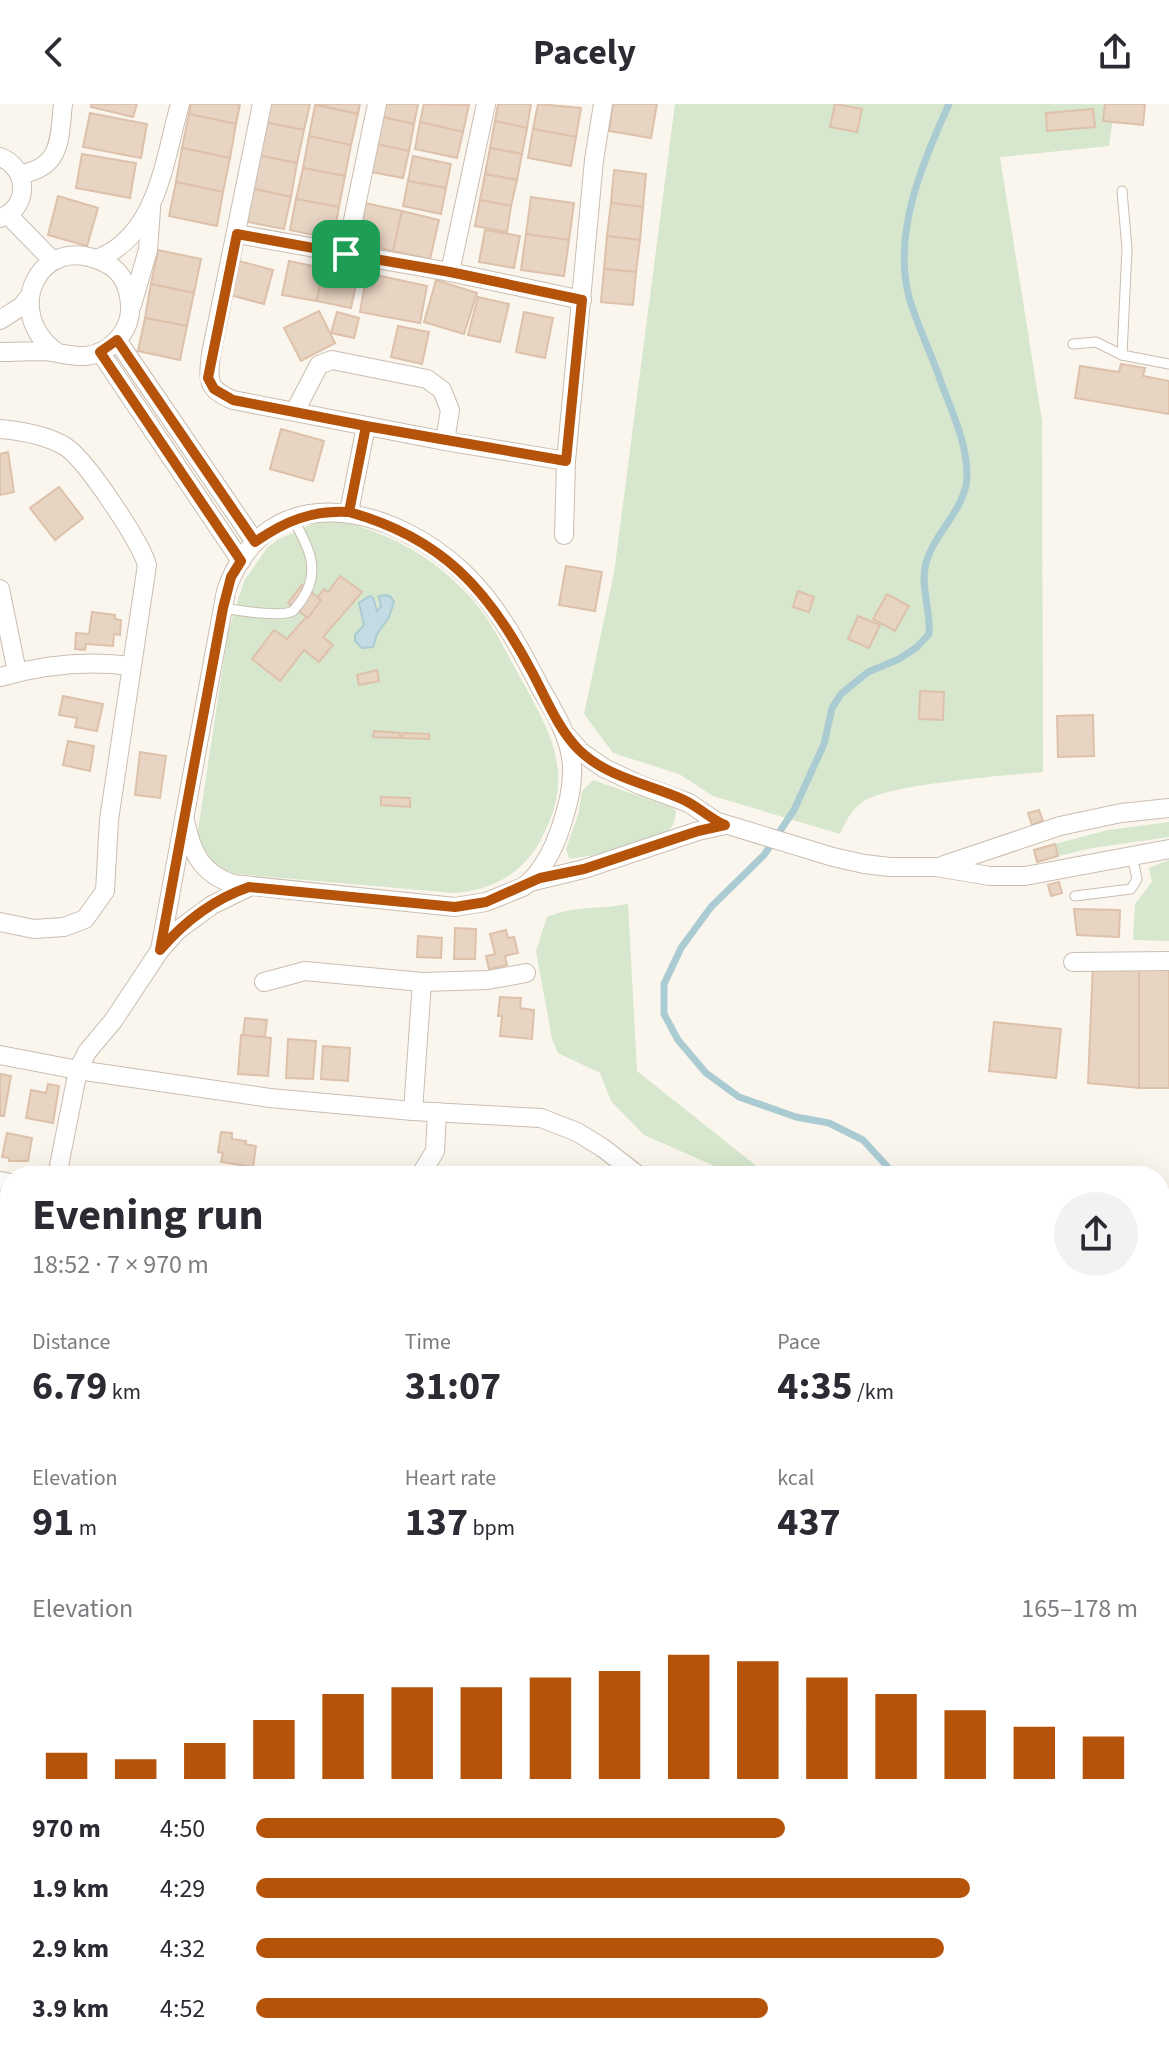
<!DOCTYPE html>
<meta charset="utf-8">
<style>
:root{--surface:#fff;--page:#f2f2f3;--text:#2b2b33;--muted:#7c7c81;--accent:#b45309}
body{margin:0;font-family:"Source Sans 3",sans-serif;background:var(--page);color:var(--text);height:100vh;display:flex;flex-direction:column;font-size:30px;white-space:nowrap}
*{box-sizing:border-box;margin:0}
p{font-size:26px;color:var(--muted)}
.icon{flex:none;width:44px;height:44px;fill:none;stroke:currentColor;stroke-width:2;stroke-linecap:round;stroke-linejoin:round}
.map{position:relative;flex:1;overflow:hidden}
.details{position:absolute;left:0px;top:1062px;width:1170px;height:890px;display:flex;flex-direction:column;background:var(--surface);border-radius:32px 32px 0 0;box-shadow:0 8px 32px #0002}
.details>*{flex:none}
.pin{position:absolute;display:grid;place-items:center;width:68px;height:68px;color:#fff;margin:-34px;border-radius:16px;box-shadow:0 4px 12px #0006}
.round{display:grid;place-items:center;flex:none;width:84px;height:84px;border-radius:42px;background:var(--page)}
.overview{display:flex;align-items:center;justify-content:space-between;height:136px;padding:0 32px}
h1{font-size:44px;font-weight:700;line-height:60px}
.stats{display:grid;grid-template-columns:repeat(3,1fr);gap:12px;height:136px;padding:8px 32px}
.stats div{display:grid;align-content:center}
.stats b{font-size:40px;font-weight:700}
.stats small{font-size:22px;font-weight:400}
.stats p{font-size:22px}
.chart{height:224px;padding:16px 32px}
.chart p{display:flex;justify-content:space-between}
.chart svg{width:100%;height:144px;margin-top:8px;stroke:var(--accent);stroke-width:6}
ul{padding:0 32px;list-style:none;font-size:26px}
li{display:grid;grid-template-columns:128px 96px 1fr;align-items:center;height:60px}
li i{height:20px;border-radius:10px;background:var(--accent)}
header{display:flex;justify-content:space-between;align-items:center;height:104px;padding:0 32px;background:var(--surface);font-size:36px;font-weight:700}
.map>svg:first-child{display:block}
.green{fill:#d6e7cd}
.water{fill:#c3dce3;stroke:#abcbd3;stroke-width:2}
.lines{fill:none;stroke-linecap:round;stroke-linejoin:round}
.stream{stroke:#abcbd3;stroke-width:7}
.building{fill:#e8d4c3;stroke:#ddc1ab;stroke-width:2}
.lane-casing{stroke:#cabdb1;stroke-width:11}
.street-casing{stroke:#cabdb1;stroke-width:20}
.lane{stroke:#fff;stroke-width:9}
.street{stroke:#fff;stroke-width:18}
.route-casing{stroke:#fff;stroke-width:16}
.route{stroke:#b45309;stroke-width:10}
</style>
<header><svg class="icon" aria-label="back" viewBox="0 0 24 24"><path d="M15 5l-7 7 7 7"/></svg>Pacely<svg class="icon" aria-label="share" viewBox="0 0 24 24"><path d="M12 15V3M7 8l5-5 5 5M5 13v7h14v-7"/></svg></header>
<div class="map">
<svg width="1169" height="1951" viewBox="0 0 1169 1951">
<rect width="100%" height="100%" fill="#fbf6ed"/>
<g class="green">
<path d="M 675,0 L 1115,0 L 1109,42 L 1000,53 L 1042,317 L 1043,668 C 1009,671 883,680 861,699 C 851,707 845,718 840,730 L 713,692 L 679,670 L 613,649 L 584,610 L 614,469 Z"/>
<path d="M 334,416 C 395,428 453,464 488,516 C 500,535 510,555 521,575 C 554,634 576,674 539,739 C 521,771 489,787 454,789 L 238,770 C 216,765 206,753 197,733 L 228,528 L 244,477 L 267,444 L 277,436 L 312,420 Z"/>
<path d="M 593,676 L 673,704 L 676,708 C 675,714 674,722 669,726 C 662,734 580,757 569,754 L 566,745 L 578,711 L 582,687 Z"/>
<path d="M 1169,718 L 1169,733 L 1092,744 L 1058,752 L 1055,740 L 1108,726 Z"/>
<path d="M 1169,756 L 1169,837 L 1133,836 L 1135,800 L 1152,778 L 1149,764 Z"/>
<path d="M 628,800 L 637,967 L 769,1072 L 732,1072 L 710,1060 L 644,1031 L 611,997 L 600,969 L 558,949 L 552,935 L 536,847 L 547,813 C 576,801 598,806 628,800 Z"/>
<path d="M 10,1724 L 10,1942 L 303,1942 L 294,1951 L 0,1951 L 0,1797 Z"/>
</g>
<path class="water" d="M 386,491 L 391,493 L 394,498 L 389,513 L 377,530 L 373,543 L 362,544 L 355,537 L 355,531 L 364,521 L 359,499 L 370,492 L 373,494 L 377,507 L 381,503 L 379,492 Z"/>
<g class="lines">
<g class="stream">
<path d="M 896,1072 L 863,1036 L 829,1019 L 796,1013 L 739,993 L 706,969 L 678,936 L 664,910 L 664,880 L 681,844 L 711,803 L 764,751 L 794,706 L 824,640 L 832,604 L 841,590 L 868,568 L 899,555 L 917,543 L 929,530 C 931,508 921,486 925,464 C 931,430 967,406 967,371 C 967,339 952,308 941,278 C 931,249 917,221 909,193 C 892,129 923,57 949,0"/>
<path d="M 892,1951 L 894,1942"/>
</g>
</g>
<g class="building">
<path d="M 91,0 L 137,0 L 133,13 L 91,3 Z"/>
<path d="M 191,0 L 240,0 L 236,20 L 189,10 Z"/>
<path d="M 267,0 L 310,0 L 304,26 L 263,18 Z"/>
<path d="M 315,0 L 360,0 L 358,10 Z"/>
<path d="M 384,0 L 418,0 L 414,20 L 382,13 Z"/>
<path d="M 424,0 L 469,1 L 463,28 L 420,18 Z"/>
<path d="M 498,0 L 531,0 L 527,24 L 495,17 Z"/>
<path d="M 538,0 L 581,4 L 576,33 L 533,25 Z"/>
<path d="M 613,0 L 657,0 L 651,34 L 609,27 Z"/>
<path d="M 835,0 L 862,5 L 857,28 L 830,23 Z"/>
<path d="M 1105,0 L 1145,0 L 1143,21 L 1103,17 Z"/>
<path d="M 315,1 L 358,10 L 351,41 L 309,32 Z"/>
<path d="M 1093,5 L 1095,23 L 1047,27 L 1046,9 Z"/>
<path d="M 90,9 L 147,20 L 141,54 L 83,43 Z"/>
<path d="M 189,10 L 236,20 L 230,54 L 182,44 Z"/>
<path d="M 382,13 L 414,20 L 409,47 L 376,40 Z"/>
<path d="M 495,17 L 527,24 L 522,50 L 490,44 Z"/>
<path d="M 263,18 L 304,26 L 297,59 L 257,51 Z"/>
<path d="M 420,18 L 463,28 L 457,54 L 415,45 Z"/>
<path d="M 533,25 L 576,33 L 571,62 L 528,54 Z"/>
<path d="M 309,32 L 351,41 L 345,72 L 303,64 Z"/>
<path d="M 376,40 L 409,47 L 403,74 L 371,68 Z"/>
<path d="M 182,44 L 230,54 L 223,88 L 176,78 Z"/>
<path d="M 490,44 L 522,50 L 517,76 L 485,70 Z"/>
<path d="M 82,50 L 136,59 L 130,94 L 76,84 Z"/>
<path d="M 257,51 L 297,59 L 291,93 L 250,84 Z"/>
<path d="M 413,52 L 451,60 L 446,84 L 408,77 Z"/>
<path d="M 303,64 L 345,72 L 339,103 L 296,95 Z"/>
<path d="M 614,66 L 646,70 L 643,103 L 611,99 Z"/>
<path d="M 485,70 L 517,76 L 511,102 L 480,96 Z"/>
<path d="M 408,77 L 446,84 L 441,110 L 403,102 Z"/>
<path d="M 176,78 L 223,88 L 217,122 L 169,112 Z"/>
<path d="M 250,84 L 291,93 L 284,125 L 243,117 Z"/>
<path d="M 58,92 L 98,104 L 87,142 L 48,131 Z"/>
<path d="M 531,93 L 574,99 L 569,136 L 526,130 Z"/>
<path d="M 296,95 L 339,103 L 333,135 L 290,126 Z"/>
<path d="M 480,96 L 511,102 L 507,128 L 475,122 Z"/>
<path d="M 365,99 L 402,107 L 393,147 L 356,138 Z"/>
<path d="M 611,99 L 643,103 L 640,136 L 607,132 Z"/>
<path d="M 402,107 L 439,116 L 430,155 L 393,147 Z"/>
<path d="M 485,126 L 520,132 L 514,164 L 479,158 Z"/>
<path d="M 526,130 L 569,136 L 564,172 L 521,166 Z"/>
<path d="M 607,132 L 640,136 L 636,168 L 604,165 Z"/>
<path d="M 158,146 L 201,155 L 194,189 L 151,180 Z"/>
<path d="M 235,156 L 273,166 L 264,200 L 226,190 Z"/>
<path d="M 289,157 L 323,164 L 317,197 L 282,191 Z"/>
<path d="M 323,164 L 358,171 L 351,204 L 317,197 Z"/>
<path d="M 604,165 L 636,168 L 633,201 L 601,198 Z"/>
<path d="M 367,169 L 427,182 L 420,219 L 360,208 Z"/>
<path d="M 436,176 L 477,189 L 464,230 L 424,218 Z"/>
<path d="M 151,180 L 194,189 L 187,222 L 145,214 Z"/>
<path d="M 478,193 L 509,200 L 500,238 L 468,231 Z"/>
<path d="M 319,207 L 335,239 L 301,257 L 284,224 Z"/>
<path d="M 337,208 L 359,214 L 354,234 L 331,229 Z"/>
<path d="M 524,208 L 553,214 L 545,254 L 516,248 Z"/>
<path d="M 145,214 L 187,222 L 180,256 L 138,247 Z"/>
<path d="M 398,222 L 429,228 L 422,260 L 391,253 Z"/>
<path d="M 1121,260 L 1145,264 L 1143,272 L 1169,277 L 1169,310 L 1075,294 L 1080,262 L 1119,268 Z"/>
<path d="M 281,325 L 324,337 L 313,377 L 270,365 Z"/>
<path d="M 8,348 L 14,388 L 0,391 L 0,350 Z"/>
<path d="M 59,383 L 83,414 L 55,436 L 30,404 Z"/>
<path d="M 566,462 L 602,468 L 595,507 L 559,501 Z"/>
<path d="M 340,472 L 362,488 L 323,533 L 333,541 L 319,558 L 304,546 L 280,577 L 252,555 L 274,526 L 287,535 L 321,496 L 317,494 L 324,485 L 328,488 Z"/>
<path d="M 302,481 L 321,496 L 308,514 L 288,499 Z"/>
<path d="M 798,487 L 814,493 L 809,508 L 793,503 Z"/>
<path d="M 887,490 L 909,502 L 895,527 L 873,515 Z"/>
<path d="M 92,508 L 115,511 L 115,515 L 121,516 L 120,531 L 114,530 L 113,542 L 86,540 L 85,546 L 75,545 L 76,529 L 89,530 Z"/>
<path d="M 858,512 L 880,521 L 869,544 L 848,535 Z"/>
<path d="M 377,566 L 379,577 L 359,581 L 357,571 Z"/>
<path d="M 920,587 L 944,588 L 943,616 L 919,615 Z"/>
<path d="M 63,592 L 103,600 L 97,627 L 75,623 L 77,614 L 59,611 Z"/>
<path d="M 1093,611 L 1094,652 L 1058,653 L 1057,612 Z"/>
<path d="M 374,627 L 400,629 L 400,634 L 373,633 Z"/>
<path d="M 403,629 L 429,630 L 429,635 L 402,634 Z"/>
<path d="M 68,637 L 94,642 L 90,667 L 63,661 Z"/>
<path d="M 140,648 L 166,652 L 160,694 L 135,691 Z"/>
<path d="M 381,693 L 410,694 L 410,703 L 381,701 Z"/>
<path d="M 1039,706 L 1043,717 L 1032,721 L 1028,709 Z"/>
<path d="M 1055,740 L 1058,752 L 1037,758 L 1034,746 Z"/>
<path d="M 1059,778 L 1062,789 L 1051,792 L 1048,781 Z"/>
<path d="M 1074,805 L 1120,806 L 1119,833 L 1077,831 Z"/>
<path d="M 455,824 L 476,825 L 475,855 L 454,855 Z"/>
<path d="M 506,826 L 508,834 L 514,833 L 518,849 L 505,852 L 507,861 L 489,865 L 486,852 L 495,850 L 490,830 Z"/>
<path d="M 418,832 L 442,834 L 441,854 L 417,853 Z"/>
<path d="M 1093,860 L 1139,862 L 1139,984 L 1088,979 Z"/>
<path d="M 1139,862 L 1169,864 L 1169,984 L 1139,984 Z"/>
<path d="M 500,893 L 521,894 L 520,904 L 534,906 L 532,935 L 500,932 L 502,912 L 498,912 Z"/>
<path d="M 245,914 L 267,916 L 265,933 L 243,931 Z"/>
<path d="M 994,918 L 1061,925 L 1056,974 L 989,967 Z"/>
<path d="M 241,931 L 271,934 L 268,972 L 238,970 Z"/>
<path d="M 288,935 L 316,937 L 313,975 L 286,974 Z"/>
<path d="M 323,942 L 350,944 L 348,977 L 321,975 Z"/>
<path d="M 0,970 L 11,972 L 4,1012 L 0,1012 Z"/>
<path d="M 48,980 L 59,982 L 53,1019 L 26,1014 L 31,986 L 46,989 Z"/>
<path d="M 221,1028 L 232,1029 L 232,1035 L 246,1037 L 245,1040 L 256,1042 L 253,1063 L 221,1058 L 223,1049 L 218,1048 Z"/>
<path d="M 7,1029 L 32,1034 L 28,1057 L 9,1057 L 9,1054 L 2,1053 Z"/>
<path d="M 196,1065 L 227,1068 L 227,1072 L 196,1072 Z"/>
<path d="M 7,1123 L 10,1123 L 10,1149 L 5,1149 Z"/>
<path d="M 0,1685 L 10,1687 L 7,1706 L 0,1705 Z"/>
<path d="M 1010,1942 L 1055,1942 L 1076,1944 L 1075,1951 L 1009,1951 Z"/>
<path d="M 1078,1945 L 1126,1948 L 1125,1951 L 1077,1951 Z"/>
</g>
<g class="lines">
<defs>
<g id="lane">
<path d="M 1073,240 L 1096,238 L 1122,251 L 1169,260"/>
<path d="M 1122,251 L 1127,145 L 1122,87"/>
<path d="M 223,504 C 237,506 280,514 293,507 C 294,506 300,498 301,497 C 322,468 309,443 293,415"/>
<path d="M 1075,792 L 1131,785 L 1137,775 L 1132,752"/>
</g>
<g id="street">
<path d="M 262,0 L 211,250 C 208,276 206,285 233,296 L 445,337 L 566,357 L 594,56 L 603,0"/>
<path d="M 0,53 C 29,64 30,104 0,114"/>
<path d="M 21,70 C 63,63 59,33 63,0"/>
<path d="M 8,111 L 52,156"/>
<path d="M 237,130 L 450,168 L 582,196"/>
<path d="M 346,150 L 377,0"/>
<path d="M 97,155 C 158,131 164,56 180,0"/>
<path d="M 450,168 L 486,0"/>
<path d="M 132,201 L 148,146 L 151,105"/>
<path d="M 0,216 L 22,202 L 27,195"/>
<path d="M 117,236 L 255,438"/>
<path d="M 0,248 C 14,248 29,247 43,247 C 58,248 72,253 86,252 C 111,249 132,226 130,201 C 129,185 123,168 107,160 C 39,124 0,210 58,249"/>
<path d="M 100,248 L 241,457"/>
<path d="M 295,307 L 319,261 L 332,256 L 427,275 L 442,286 L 450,306 L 445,337"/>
<path d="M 0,325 C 22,327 47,331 66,343 C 86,356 140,437 147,461 L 109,716 L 105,787 L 85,815 L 64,823 L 34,825 L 0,818"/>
<path d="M 349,408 L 366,322"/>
<path d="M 564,431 L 566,357"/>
<path d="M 0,485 L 17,568"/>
<path d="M 0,573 C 43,561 86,556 131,562"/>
<path d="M 567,632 L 581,648 L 604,664 L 640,681 L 689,699 L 715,717 L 833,753 L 864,760 L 890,763 L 936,763 L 990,772 L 1025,772 L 1169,745"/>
<path d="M 944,761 L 1060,722 L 1121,709 L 1169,704"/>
<path d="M 530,778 L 584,765 L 698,727 L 725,721"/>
<path d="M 160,846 L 226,487 C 267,370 393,401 464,469 C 498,502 520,544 541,585 C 555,609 571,635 572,663 C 573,684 567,704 561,723 C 554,744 541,771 523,783 L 486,798 L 455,803 L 233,780 C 201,769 192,749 185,717"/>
<path d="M 1073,858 L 1169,857"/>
<path d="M 264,878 L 305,867 L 422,878 L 413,1007"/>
<path d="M 422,878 L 488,876 L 526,869"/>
<path d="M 0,951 L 78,966 L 270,994 L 413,1007 L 541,1014 L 577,1028 L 603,1044 L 639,1072"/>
<path d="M 57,1072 L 78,966 L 87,948 L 113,917 L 160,846 L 178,826 L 212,801 L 249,783"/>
<path d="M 420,1072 L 435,1047 L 437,1008"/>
<path d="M 0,1077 L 10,1079"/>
<path d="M 0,1260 L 10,1262"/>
<path d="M 10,1352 C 0,1362 1,1376 10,1386"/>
<path d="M 0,1554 L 10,1501"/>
</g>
</defs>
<use href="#lane" class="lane-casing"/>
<use href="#street" class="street-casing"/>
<use href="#lane" class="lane"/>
<use href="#street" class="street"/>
</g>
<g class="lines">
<defs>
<path id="route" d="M 346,150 L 237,130 L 208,274 L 214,285 L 233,296 L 366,322 L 349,408 C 312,406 285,417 255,438 L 117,236 L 100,248 L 241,457 L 231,473 L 223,504 L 160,846 C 184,818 214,795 249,783 L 455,803 L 486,798 L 540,774 L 584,765 L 698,727 L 725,721 C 710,715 699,703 684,696 C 649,680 608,674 579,646 C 558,625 546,594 532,568 C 488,485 442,434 349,408 L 366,322 L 566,357 L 582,196 L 450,168 L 346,150"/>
</defs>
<use href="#route" class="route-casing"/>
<use href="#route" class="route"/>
</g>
</svg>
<div class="pin" style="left:346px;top:150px;background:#1e9e55"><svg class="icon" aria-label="arrive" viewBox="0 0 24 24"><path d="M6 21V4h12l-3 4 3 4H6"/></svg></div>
<section class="details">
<div class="overview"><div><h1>Evening run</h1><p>18:52 · 7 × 970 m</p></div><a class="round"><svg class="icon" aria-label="share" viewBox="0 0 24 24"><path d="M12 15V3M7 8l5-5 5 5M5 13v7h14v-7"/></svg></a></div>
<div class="stats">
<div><p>Distance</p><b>6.79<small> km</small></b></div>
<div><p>Time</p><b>31:07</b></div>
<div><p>Pace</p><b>4:35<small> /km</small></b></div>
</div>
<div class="stats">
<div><p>Elevation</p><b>91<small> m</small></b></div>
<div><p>Heart rate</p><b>137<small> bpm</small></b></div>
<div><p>kcal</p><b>437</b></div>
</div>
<div class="chart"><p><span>Elevation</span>165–178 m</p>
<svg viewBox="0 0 160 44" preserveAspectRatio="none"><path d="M5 44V36M15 44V38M25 44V33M35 44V26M45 44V18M55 44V16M65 44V16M75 44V13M85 44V11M95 44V6M105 44V8M115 44V13M125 44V18M135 44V23M145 44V28M155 44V31"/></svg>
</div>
<ul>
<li><b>970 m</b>4:50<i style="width:60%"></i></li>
<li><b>1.9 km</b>4:29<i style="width:81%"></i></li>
<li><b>2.9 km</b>4:32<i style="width:78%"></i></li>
<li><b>3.9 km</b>4:52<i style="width:58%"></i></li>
</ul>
</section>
</div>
